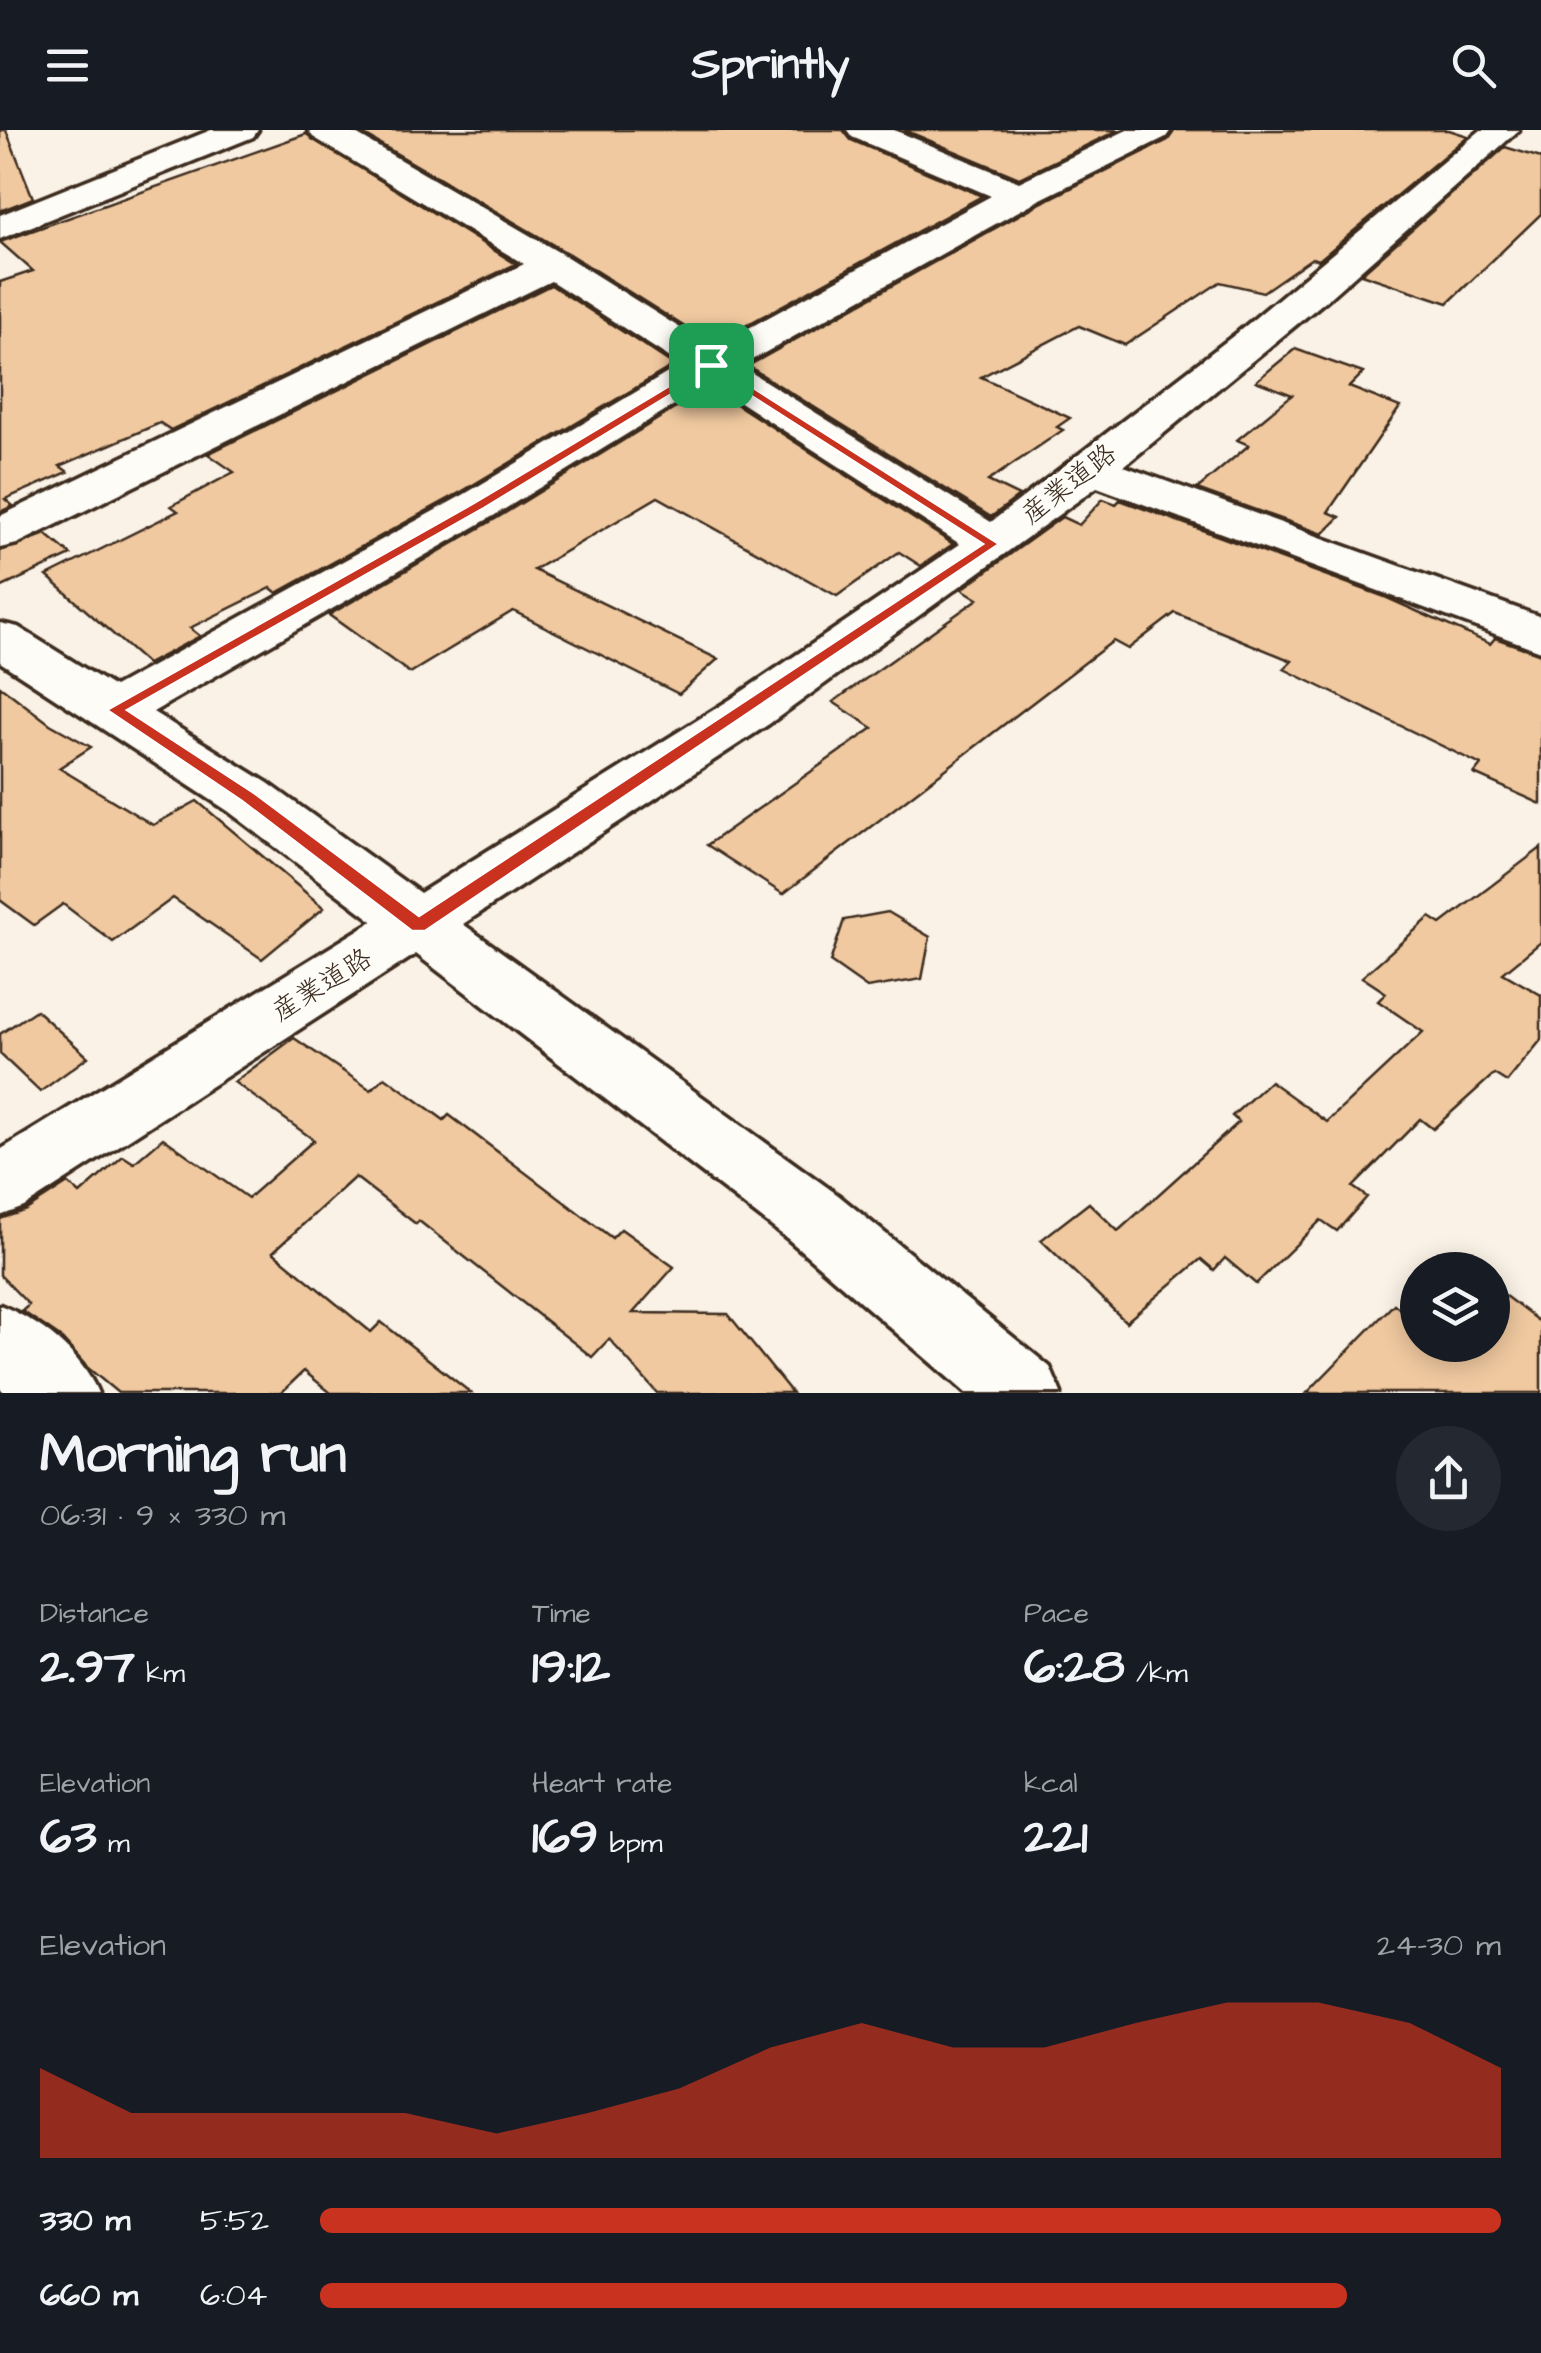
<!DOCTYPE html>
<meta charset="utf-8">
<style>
:root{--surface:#171b24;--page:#242831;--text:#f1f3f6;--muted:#9ea1a6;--accent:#c8321e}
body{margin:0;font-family:"Architects Daughter","Klee One",sans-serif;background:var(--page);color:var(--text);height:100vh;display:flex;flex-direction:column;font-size:38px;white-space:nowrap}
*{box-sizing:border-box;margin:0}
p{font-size:32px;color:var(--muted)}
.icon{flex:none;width:55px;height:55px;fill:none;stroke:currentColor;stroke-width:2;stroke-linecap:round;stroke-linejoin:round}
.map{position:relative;height:1263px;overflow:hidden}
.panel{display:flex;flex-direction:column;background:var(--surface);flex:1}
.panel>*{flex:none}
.fabs{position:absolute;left:1400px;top:1122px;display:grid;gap:20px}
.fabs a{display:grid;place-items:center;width:110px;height:110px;border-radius:50%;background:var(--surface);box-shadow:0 5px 25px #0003;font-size:50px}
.pin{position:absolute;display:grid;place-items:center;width:85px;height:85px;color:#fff;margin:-42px;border-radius:20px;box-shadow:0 5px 15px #0006}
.round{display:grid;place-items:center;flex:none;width:105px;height:105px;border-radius:52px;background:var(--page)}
.head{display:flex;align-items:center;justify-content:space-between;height:170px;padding:0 40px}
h1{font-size:55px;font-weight:700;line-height:75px}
.stats{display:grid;grid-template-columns:repeat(3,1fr);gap:15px;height:170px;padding:10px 40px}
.stats div{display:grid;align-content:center}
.stats b{font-size:50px;font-weight:700}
.stats small{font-size:28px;font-weight:400}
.stats p{font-size:28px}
.chart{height:280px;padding:20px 40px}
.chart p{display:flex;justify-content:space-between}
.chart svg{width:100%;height:180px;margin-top:10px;fill:var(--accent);opacity:.7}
ul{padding:0 40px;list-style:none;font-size:32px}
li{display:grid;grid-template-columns:160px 120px 1fr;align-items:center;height:75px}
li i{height:25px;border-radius:12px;background:var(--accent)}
header{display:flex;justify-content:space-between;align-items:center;height:130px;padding:0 40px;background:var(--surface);font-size:45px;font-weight:700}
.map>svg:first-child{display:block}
.building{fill:#f0c9a0;stroke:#3b2a1e;stroke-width:2.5}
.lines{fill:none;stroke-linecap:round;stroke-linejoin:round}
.minor-casing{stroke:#3b2a1e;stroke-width:7}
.minor{fill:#fdfcf7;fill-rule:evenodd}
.route{fill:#c8321e;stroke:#fff;stroke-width:2.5;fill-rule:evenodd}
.labels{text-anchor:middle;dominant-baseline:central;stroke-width:8;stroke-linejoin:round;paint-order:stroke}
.street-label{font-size:28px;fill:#3b2a1e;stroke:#fdfcf7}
</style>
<header><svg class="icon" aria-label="menu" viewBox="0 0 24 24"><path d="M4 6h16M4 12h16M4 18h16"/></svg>Sprintly<svg class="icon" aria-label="search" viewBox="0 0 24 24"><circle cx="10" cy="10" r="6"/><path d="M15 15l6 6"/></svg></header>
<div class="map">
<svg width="1541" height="1263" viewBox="0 0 1541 1263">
<rect width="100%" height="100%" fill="#faf2e6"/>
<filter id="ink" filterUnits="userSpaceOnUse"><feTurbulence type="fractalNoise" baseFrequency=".01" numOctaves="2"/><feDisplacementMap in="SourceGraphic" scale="20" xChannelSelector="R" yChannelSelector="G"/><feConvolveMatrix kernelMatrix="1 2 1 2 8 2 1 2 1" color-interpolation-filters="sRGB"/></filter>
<g filter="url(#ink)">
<g class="building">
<path d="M 0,0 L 6,0 L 33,68 L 0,81 Z"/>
<path d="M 356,0 L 843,0 L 851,10 L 982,66 L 712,214 L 569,124 Z"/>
<path d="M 904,0 L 1118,0 L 1019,48 Z"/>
<path d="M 1175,0 L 1449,0 L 1468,6 L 1319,130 L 1312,128 L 1263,162 L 1220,152 L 1125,215 L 1079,196 L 981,247 L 1070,288 L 1057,297 L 1063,300 L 988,351 L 1019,366 L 991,387 L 748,236 L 1035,76 L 1168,10 Z"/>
<path d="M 306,4 L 516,134 L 171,300 L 160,293 L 60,336 L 68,342 L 5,369 L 13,376 L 0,382 L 0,152 L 33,141 L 0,112 Z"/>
<path d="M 1505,17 L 1541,28 L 1541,84 L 1448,173 L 1361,144 Z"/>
<path d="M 551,155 L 674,235 L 461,362 L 277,463 L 271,458 L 190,498 L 200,506 L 147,534 L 47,446 L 178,381 L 171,376 L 234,342 L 208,324 Z"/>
<path d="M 1295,219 L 1363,243 L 1349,257 L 1400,277 L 1328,382 L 1340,387 L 1323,404 L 1197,359 L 1249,315 L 1237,310 L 1292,265 L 1256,251 Z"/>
<path d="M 710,257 L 953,414 L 921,436 L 899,422 L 837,466 L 658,367 L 534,440 L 718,529 L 679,564 L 513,481 L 410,543 L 329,485 L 497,388 Z"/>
<path d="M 1103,369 L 1116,374 L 1120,370 L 1385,467 L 1490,514 L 1495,508 L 1541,524 L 1541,674 L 1474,644 L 1481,635 L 1284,539 L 1292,531 L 1175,483 L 1128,519 L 1113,511 L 783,764 L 707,715 L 873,598 L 833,572 L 978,469 L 962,459 L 1062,387 L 1079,395 Z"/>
<path d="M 46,404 L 71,425 L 0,458 L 0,421 Z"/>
<path d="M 0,556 L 50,594 L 91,617 L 59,638 L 153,695 L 197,671 L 324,778 L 262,829 L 173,768 L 113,812 L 63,774 L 34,795 L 0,770 Z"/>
<path d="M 1541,718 L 1541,812 L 1503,843 L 1541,865 L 1541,910 L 1507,952 L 1494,944 L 1433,999 L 1420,989 L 1353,1057 L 1367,1067 L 1337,1101 L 1321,1090 L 1256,1154 L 1225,1128 L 1214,1140 L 1201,1129 L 1126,1192 L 1041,1110 L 1089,1073 L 1118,1101 L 1239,992 L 1232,986 L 1270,951 L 1327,992 L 1423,902 L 1378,871 L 1386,863 L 1362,847 L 1430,787 L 1441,794 Z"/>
<path d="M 888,782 L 930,807 L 922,849 L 867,858 L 830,832 L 844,790 Z"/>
<path d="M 36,880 L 88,927 L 40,962 L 0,924 L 0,904 Z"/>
<path d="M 294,908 L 371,960 L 385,947 L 444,990 L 449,985 L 612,1108 L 621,1099 L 674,1137 L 633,1183 L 728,1184 L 792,1263 L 657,1263 L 609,1209 L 592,1227 L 419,1091 L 416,1094 L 355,1047 L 273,1122 L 371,1202 L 381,1192 L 471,1263 L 331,1263 L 304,1241 L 281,1263 L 118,1263 L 88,1238 L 60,1207 L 22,1181 L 29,1175 L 0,1145 L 0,1089 L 26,1080 L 68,1053 L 80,1064 L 123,1026 L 134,1033 L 163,1008 L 248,1068 L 314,1010 L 234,952 Z"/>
<path d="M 1492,1156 L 1541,1193 L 1541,1263 L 1307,1263 L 1394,1174 L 1399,1178 L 1418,1158 L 1418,1215 L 1492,1215 Z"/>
</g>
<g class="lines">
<defs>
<g id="minor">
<path d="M 211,0 L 258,0 L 253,7 L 0,109 L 0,85 Z"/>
<path d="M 308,0 L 349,0 L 567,127 L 712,218 L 991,66 L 852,7 L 847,0 L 894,0 L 1019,52 L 1127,0 L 1171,0 L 1166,7 L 1033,73 L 741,236 L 991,392 L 1237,203 L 1481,0 L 1519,0 L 1329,168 L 1124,336 L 1541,487 L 1541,521 L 1097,357 L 769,594 L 463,794 L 838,1065 L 1050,1237 L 1061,1263 L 966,1263 L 788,1109 L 416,824 L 24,1077 L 0,1086 L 0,1020 L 373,791 L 228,681 L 0,532 L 0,493 L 18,497 L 114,557 L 463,365 L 681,235 L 551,151 L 17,414 L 0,418 L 0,386 L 524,134 L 313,7 ZM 710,253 L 960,414 L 731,569 L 420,763 L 268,653 L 153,582 L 495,385 Z"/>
<path d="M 0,1175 C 40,1191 81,1223 98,1263 L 5,1263 L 0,1258 Z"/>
</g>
</defs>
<use href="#minor" class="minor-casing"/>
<use href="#minor" class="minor"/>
</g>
</g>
<path class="route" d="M 711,231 L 999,414 L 425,801 L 412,801 L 242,671 L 107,580 L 474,373 ZM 711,240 L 983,414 L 419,786 L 254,663 L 127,580 L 484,378 Z"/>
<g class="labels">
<g class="street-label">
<text transform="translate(1069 354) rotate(-38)">産業道路</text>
<text transform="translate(322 855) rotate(-32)">産業道路</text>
</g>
</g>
</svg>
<div class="fabs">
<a><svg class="icon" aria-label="layers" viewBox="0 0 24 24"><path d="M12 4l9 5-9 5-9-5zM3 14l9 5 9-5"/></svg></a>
</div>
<div class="pin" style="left:711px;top:235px;background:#1e9e55"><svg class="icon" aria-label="arrive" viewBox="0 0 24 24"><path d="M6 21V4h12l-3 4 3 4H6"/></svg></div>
</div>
<section class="panel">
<div class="head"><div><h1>Morning run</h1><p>06:31 · 9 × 330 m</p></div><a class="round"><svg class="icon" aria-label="share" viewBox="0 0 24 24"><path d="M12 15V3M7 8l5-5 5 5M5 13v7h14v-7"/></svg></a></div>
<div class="stats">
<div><p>Distance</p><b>2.97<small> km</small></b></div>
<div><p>Time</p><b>19:12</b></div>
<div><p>Pace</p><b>6:28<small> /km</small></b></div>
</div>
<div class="stats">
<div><p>Elevation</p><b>63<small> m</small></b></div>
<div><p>Heart rate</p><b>169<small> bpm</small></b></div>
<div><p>kcal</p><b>221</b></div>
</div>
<div class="chart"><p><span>Elevation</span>24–30 m</p>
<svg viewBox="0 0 160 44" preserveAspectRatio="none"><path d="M0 44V22L10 33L20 33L30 33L40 33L50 38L60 33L70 27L80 17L90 11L100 17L110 17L120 11L130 6L140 6L150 11L160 22V44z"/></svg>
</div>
<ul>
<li><b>330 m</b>5:52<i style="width:100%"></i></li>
<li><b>660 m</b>6:04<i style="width:87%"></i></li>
</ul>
</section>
